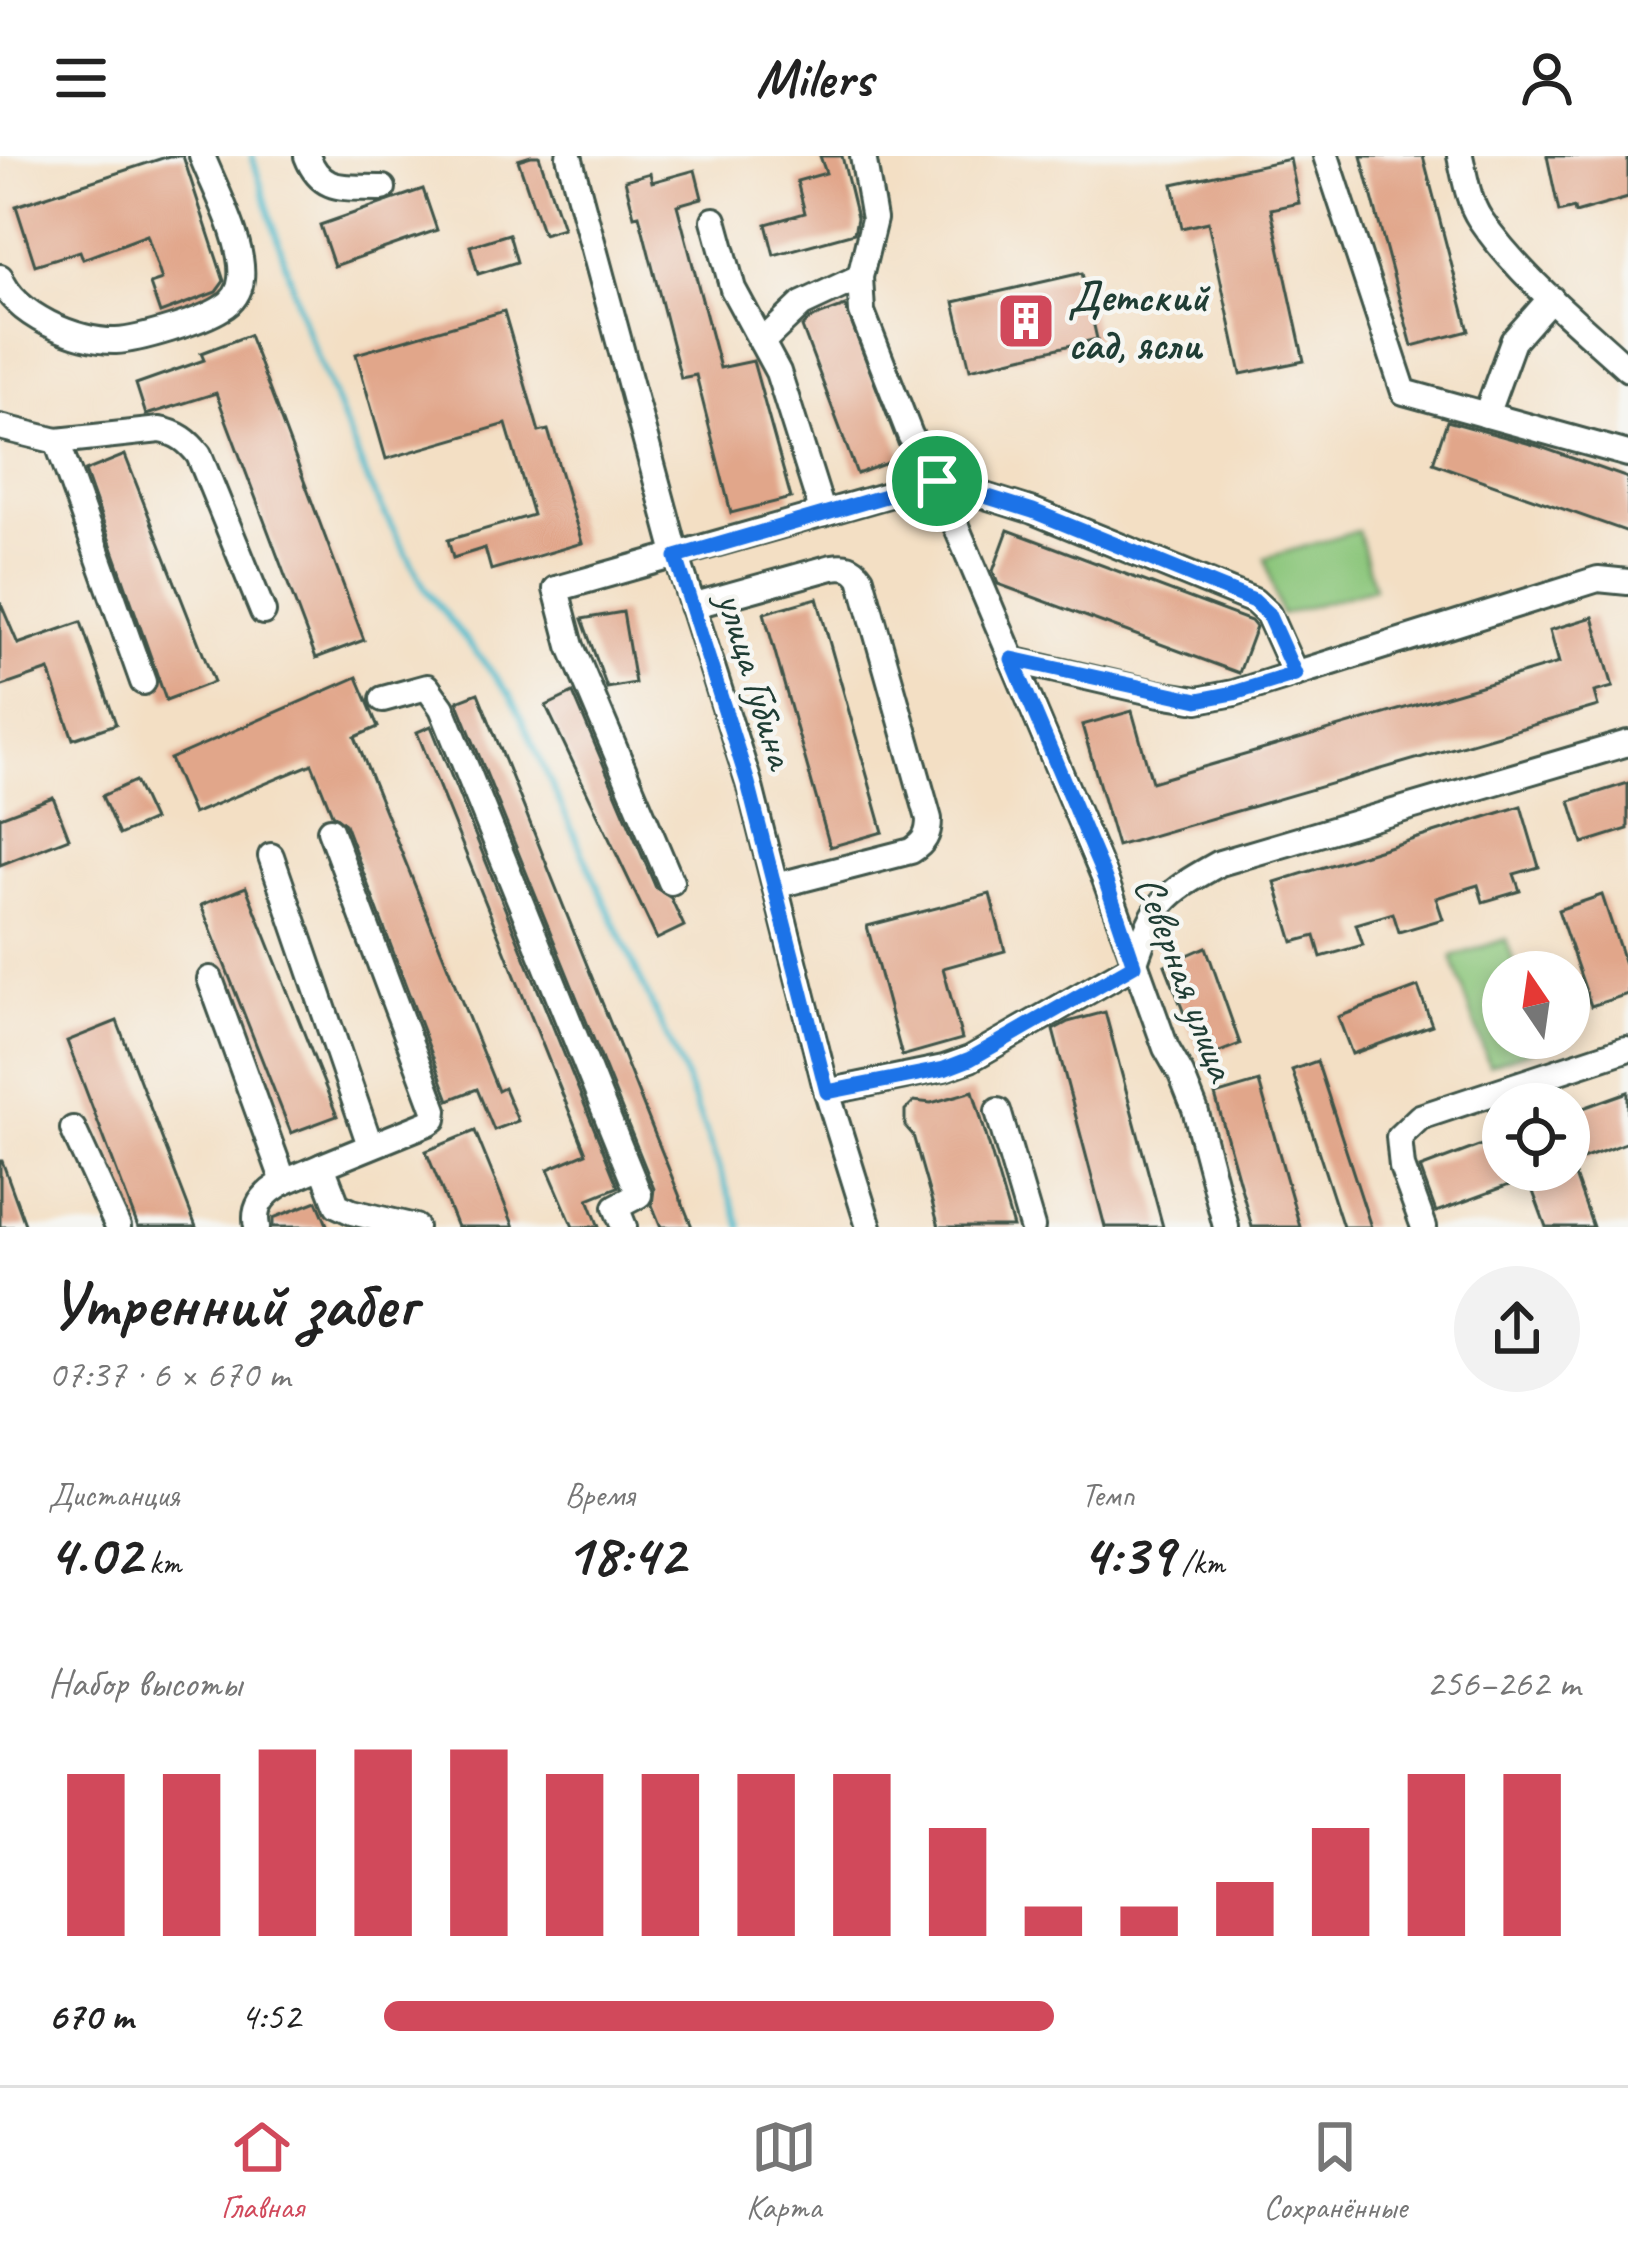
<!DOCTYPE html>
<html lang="ru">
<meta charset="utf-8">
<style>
:root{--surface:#fff;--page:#f2f2f2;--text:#222;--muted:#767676;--line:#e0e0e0;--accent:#d1495b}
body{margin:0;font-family:Caveat,sans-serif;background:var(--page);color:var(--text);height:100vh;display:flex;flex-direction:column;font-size:45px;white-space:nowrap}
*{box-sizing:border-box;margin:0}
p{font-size:39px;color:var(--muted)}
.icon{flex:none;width:66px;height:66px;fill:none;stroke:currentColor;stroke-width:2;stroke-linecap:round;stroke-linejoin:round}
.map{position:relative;height:1071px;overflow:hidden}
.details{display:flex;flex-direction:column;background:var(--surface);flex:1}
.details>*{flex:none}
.needle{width:78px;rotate:347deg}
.controls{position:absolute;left:1482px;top:795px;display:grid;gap:24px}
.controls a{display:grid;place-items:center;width:108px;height:108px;border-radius:50%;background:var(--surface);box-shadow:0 6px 18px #0003;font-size:60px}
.pin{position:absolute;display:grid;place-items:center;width:102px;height:102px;color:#fff;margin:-51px;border:6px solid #fff;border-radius:50%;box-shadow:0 3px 12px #0007}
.round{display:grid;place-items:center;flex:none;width:126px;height:126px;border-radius:63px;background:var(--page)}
.overview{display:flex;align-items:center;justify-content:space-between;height:204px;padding:0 48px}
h1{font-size:66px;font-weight:800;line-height:90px}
.figures{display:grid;grid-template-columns:repeat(3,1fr);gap:18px;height:204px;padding:12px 48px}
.figures div{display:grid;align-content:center}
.figures b{font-size:60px;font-weight:800}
.figures small{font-size:33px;font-weight:400}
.figures p{font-size:33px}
.chart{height:336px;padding:24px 48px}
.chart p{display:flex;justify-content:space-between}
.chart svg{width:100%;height:216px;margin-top:12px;stroke:var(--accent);stroke-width:6}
ul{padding:0 48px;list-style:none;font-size:39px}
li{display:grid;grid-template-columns:192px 144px 1fr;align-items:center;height:90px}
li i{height:30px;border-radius:15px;background:var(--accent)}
header{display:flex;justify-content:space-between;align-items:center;height:156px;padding:0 48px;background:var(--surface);font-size:54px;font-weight:800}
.tabs{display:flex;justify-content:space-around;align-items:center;height:168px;border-top:3px solid var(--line);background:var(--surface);font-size:33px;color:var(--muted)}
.tabs a{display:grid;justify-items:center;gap:6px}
.tabs .selected{color:var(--accent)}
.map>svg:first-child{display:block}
.green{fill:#8cc67b;stroke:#568258;stroke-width:3}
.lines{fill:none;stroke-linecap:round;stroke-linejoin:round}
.stream{stroke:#4db9c9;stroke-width:6}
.building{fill:#e1a68a}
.minor-casing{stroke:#3f554a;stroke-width:30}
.minor{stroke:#fff;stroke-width:24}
.route-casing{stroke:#fff;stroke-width:24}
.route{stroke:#1a73e8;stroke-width:15}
.labels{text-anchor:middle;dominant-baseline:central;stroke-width:9;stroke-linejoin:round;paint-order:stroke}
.poi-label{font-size:42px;font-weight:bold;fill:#1f3d34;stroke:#f6f6f2;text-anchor:start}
.street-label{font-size:42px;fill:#1f3d34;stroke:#f6f6f2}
</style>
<header><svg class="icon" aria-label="menu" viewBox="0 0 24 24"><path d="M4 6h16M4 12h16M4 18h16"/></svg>Milers<svg class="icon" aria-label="person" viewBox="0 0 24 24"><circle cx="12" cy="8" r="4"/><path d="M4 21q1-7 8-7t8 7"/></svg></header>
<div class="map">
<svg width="1628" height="1071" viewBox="0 0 1628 1071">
<rect width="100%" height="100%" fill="#f6f6f2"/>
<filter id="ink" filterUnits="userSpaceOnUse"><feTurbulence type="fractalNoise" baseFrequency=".00833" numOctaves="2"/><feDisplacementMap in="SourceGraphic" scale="24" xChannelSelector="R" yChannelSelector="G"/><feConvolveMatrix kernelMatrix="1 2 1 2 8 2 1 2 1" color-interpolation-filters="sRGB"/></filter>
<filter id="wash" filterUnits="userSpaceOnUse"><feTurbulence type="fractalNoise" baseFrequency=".004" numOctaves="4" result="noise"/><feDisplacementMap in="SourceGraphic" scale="48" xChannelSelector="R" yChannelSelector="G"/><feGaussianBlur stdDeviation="2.7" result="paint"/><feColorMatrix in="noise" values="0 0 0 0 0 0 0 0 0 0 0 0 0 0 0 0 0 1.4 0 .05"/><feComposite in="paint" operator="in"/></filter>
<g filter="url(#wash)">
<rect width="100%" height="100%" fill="#f3dfc4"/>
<g class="green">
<path d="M 1358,375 L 1374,432 L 1281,459 L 1265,402 Z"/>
<path d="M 1506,783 L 1517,816 L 1503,816 L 1503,882 L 1540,882 L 1543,890 L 1489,909 L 1452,801 Z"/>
</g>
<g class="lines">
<path class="stream" d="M 252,0 L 305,170 L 370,330 L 426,434 L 511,540 L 685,921 L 741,1071"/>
</g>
<g id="blocks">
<g class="building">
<path d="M 169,0 L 183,0 L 224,125 L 216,136 L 160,157 L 150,128 L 162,124 L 147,79 L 83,103 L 80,95 L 35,109 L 16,50 Z"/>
<path d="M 531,0 L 539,0 L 563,72 L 543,78 L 518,4 Z"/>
<path d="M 820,0 L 842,0 L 857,62 L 854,77 L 774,99 L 766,68 L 805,57 L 797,25 L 826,17 Z"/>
<path d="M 1361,0 L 1423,0 L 1469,175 L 1412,190 Z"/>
<path d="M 1547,0 L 1628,0 L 1628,42 L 1575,57 L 1574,52 L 1559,56 Z"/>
<path d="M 1290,3 L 1299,47 L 1271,53 L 1304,205 L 1241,218 L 1208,66 L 1182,72 L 1173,28 Z"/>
<path d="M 695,14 L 702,42 L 677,49 L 720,212 L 753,205 L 791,342 L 731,357 L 696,219 L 681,222 L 639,59 L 634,60 L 625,24 L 650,17 L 652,26 Z"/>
<path d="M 423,33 L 437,74 L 334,110 L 320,69 Z"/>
<path d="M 509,78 L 517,106 L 478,118 L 470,90 Z"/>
<path d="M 1082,117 L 1097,183 L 970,213 L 954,146 Z"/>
<path d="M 845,150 L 903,301 L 857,318 L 802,171 L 810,163 Z"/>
<path d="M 504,155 L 539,276 L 548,274 L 582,387 L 491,414 L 485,392 L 453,402 L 448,384 L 533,359 L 506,268 L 386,303 L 356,198 Z"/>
<path d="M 249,179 L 364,484 L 316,502 L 216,237 L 146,259 L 136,228 L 204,204 L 201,197 Z"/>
<path d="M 1447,265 L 1538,290 L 1628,322 L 1628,376 L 1433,307 Z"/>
<path d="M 125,299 L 214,526 L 166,544 L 85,315 Z"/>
<path d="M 1008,374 L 1251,465 L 1256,471 L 1239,517 L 998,428 L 993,415 Z"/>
<path d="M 817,442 L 883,676 L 830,691 L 764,457 Z"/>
<path d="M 0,446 L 18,488 L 81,466 L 116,568 L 73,583 L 49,514 L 0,531 Z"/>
<path d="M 623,456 L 635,527 L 607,532 L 582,463 Z"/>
<path d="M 1593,461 L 1613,531 L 1594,536 L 1598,550 L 1117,690 L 1082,569 L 1132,555 L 1152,626 L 1559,507 L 1550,474 Z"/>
<path d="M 357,521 L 378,571 L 355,581 L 498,935 L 504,932 L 518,965 L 494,974 L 477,933 L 449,944 L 345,668 L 332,658 L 312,608 L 193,658 L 170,603 Z"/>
<path d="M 478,537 L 692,1071 L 661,1071 L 652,1049 L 654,1033 L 457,545 Z"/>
<path d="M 573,537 L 656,732 L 671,742 L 684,770 L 657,783 L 546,550 Z"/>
<path d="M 431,570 L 618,1031 L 588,1043 L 599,1071 L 573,1071 L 548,1013 L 586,997 L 417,576 Z"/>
<path d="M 135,625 L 153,664 L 119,679 L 102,640 Z"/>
<path d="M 1628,627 L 1628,673 L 1583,687 L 1570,645 Z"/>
<path d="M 53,641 L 69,682 L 0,709 L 0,661 Z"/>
<path d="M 1521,650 L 1539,711 L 1514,718 L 1520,735 L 1483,746 L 1478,729 L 1436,742 L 1443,763 L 1399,776 L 1393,757 L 1356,768 L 1363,789 L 1321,801 L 1315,780 L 1293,786 L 1275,726 Z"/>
<path d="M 246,731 L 337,960 L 291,977 L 201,749 Z"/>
<path d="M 990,738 L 1005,795 L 943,812 L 962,883 L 902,900 L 867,770 Z"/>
<path d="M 1602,739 L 1628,817 L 1628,838 L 1591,850 L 1558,754 Z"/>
<path d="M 1206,791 L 1240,888 L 1202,903 L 1165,809 Z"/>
<path d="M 1418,831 L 1432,869 L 1352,898 L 1338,861 Z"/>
<path d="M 1105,856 L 1163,1071 L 1105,1071 L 1053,874 L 1068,866 Z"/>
<path d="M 117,865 L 196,1071 L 138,1071 L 67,885 Z"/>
<path d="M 1317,905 L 1371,1071 L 1343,1071 L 1292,914 Z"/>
<path d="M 1259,926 L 1300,1071 L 1252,1071 L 1215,939 Z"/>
<path d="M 973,935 L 1013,1071 L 939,1071 L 913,979 L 905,970 L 905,954 L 914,945 L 931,947 Z"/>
<path d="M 1628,936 L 1628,986 L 1569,1008 L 1569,957 Z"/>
<path d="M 475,975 L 514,1071 L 457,1071 L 426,995 Z"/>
<path d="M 1503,981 L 1503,1014 L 1573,1014 L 1593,1071 L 1546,1071 L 1528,1022 L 1436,1056 L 1420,1012 Z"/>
<path d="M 0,1005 L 2,1005 L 26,1071 L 0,1071 Z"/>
<path d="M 317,1045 L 328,1071 L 273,1071 L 273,1062 Z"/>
</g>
</g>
</g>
<g filter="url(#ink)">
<use href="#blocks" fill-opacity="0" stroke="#3f554a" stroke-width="3"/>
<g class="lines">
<defs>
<g id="minor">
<path d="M 307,0 C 322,39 346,30 383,32"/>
<path d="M 569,0 L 677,401 L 749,627 L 827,936 L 869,1071"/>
<path d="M 863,0 L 874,63 L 860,121 L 862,156 L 910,279 L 937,325 L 1033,355 L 1254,445 L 1268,458 L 1295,518"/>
<path d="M 1326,0 L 1404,236 L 1628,298"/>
<path d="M 1460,0 C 1465,21 1468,45 1480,63 C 1518,119 1579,168 1628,213"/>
<path d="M 714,64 L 733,133 L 778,216 L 823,358"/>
<path d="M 0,121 C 14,159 77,186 116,185 C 139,184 202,165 222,152 C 233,146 240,135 241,123 C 245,88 215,33 202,0"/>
<path d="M 762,186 L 802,148 L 860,121"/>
<path d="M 1486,259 L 1513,185 L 1551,142"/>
<path d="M 0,271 L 57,285 L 143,526"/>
<path d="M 57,285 L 160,274 C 178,277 188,285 199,299 L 263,456"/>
<path d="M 692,450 L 832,411 C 845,409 853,410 861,422 L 929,663 C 929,679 924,687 911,695 L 775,730"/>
<path d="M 1012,504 L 1160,538 L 1198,544 L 1234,537 L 1598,423 L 1628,426"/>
<path d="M 383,543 L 427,531 L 442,552 L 639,1039 L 616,1051 L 624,1071"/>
<path d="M 271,700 L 370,989"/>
<path d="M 671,726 L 571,490 L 556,433 L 937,325 L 1105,723 L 1166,892 L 1181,918 L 1195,953 L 1226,1071"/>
<path d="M 210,823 L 284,1026 C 266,1036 252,1049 257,1071"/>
<path d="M 827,936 L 944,912 L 970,903 L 1134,809 C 1155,746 1162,739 1220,707 L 1628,587"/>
<path d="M 998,955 L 1032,1071"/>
<path d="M 73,973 L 118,1071"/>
<path d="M 322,1010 L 428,967 L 434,963 L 435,954 L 330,674"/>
<path d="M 284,1026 L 322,1010 L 337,1049 L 352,1056 L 415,1071"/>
<path d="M 1424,1071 L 1402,1011 L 1399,981 L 1420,961 L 1626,893"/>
</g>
</defs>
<use href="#minor" class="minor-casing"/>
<use href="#minor" class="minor"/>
</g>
</g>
<g class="lines" filter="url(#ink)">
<defs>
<path id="route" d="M 937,325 L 1033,355 L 1254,445 L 1268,458 L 1295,518 L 1234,537 L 1198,544 L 1012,503 L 1105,723 L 1134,809 L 970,903 L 944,913 L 827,936 L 748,627 L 676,401 Z"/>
</defs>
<use href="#route" class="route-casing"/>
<use href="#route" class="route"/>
</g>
<defs>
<symbol id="building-square" viewBox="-11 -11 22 22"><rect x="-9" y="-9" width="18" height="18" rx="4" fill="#d1495b" stroke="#f6f6f2"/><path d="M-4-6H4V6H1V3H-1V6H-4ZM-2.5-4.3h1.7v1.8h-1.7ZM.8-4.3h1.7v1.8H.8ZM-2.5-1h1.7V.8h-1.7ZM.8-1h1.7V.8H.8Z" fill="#fff"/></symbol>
</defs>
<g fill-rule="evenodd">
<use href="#building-square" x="993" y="132" width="66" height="66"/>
</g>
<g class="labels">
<g class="poi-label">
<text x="1068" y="141">Детский<tspan x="1068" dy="48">сад, ясли</tspan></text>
</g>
<g class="street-label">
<text transform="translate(756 524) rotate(73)">улица Губина</text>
<text transform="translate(1185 822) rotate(69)">Северная улица</text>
</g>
</g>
</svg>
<div class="controls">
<a><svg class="needle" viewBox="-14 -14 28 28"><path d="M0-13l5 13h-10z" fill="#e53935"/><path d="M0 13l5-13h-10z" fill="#767676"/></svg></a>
<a><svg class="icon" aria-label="locate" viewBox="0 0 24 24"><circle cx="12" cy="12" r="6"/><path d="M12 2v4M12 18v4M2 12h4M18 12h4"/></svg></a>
</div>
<div class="pin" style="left:937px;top:325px;background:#1e9e55"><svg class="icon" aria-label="arrive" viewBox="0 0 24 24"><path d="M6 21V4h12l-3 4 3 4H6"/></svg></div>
</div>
<section class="details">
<div class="overview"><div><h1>Утренний забег</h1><p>07:37 · 6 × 670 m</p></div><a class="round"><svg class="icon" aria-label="share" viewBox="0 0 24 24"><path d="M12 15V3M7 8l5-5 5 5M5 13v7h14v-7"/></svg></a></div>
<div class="figures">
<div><p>Дистанция</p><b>4.02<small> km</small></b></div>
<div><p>Время</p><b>18:42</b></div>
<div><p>Темп</p><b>4:39<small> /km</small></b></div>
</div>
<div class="chart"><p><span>Набор высоты</span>256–262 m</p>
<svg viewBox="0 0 160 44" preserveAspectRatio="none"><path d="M5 44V11M15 44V11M25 44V6M35 44V6M45 44V6M55 44V11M65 44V11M75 44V11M85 44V11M95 44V22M105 44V38M115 44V38M125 44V33M135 44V22M145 44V11M155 44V11"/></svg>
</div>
<ul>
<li><b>670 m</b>4:52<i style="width:56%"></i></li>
</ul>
</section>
<nav class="tabs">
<a class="selected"><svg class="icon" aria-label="home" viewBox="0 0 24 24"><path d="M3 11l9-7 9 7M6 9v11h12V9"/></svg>Главная</a>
<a><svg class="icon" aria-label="map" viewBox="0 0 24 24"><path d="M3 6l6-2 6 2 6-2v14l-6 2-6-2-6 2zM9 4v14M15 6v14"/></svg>Карта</a>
<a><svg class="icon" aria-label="saved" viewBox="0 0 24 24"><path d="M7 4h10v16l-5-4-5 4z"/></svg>Сохранённые</a>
</nav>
